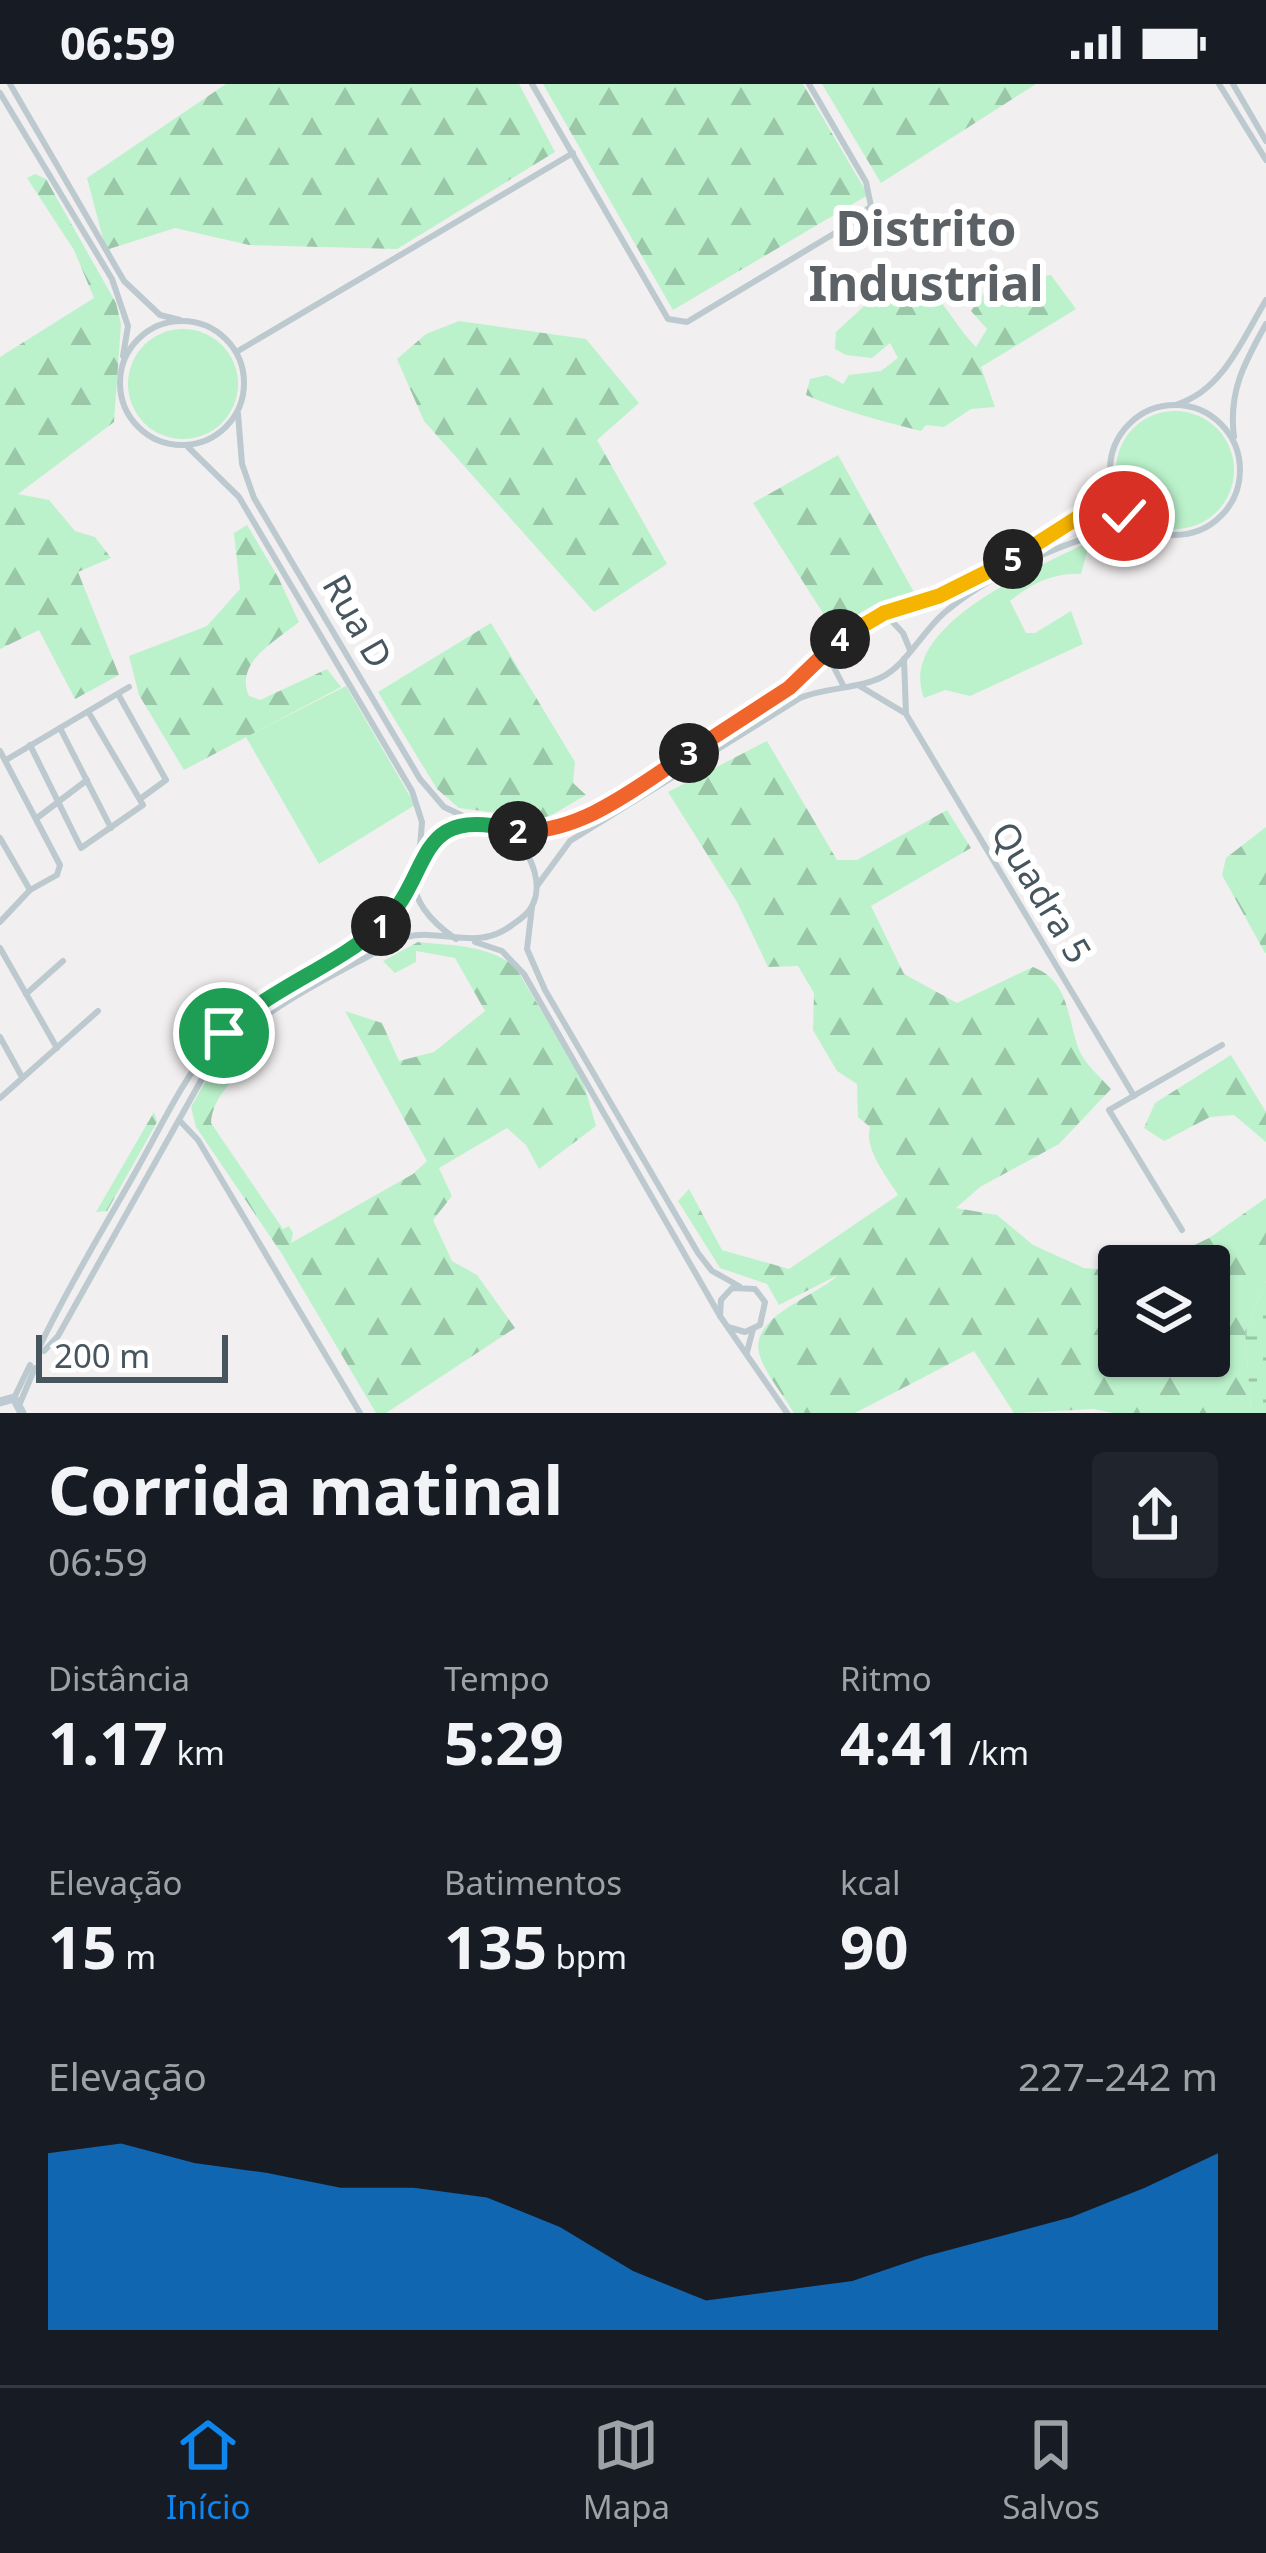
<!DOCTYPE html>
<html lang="pt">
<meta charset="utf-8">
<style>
:root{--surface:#171b24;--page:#20242c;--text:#f1f3f6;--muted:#9ea1a6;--line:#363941;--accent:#0e86ed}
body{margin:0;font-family:"Noto Sans",sans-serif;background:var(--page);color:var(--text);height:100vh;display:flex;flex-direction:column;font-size:45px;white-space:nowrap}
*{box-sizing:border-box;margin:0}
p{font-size:39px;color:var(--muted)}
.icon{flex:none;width:66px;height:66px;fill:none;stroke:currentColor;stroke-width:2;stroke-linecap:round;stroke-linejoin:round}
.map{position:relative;height:1329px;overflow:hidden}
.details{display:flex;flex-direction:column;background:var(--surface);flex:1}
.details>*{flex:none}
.buttons{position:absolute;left:1098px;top:1161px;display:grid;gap:24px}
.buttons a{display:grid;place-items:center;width:132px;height:132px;border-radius:12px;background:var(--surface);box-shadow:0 3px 9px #0004;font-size:60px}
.scale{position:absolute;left:36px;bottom:30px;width:192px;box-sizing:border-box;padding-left:12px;border:6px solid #46555e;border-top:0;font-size:33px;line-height:42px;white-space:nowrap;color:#46555e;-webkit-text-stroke:9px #fff;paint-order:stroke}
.pin{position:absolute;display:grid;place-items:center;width:102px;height:102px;color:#fff;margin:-51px;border:6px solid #fff;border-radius:50%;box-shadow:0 3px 12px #0007}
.km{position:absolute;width:60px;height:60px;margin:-30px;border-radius:50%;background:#222;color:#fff;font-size:33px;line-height:60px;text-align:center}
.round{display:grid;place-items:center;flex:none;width:126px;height:126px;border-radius:12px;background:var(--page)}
.head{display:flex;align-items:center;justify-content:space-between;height:204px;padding:0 48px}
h1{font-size:66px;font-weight:700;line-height:90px}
.metrics{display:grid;grid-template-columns:repeat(3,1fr);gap:18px;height:204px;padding:12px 48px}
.metrics div{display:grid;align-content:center}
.metrics b{font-size:60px;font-weight:700}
.metrics small{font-size:33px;font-weight:400}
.metrics p{font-size:33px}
.chart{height:336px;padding:24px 48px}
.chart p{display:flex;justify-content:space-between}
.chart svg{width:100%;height:216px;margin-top:12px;fill:var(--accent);opacity:.7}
.status{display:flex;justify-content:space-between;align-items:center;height:84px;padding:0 60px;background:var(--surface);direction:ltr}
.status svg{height:33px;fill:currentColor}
.dock{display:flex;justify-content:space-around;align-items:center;height:168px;border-top:3px solid var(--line);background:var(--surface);font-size:33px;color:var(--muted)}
.dock a{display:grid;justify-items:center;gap:6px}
.dock .selected{color:var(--accent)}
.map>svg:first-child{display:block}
.grass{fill:#bbf2cb}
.forest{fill:url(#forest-firs)}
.wetland{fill:url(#wetland-marsh)}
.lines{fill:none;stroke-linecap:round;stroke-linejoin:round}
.minor{stroke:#bcc9cf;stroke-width:6}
.secondary{stroke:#bccad4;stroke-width:9}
.split-1-casing{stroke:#fff;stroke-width:24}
.split-2-casing{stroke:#fff;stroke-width:24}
.split-3-casing{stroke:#fff;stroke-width:24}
.split-4-casing{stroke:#fff;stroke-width:24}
.split-5-casing{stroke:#fff;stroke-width:24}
.split-6-casing{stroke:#fff;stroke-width:24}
.split-1{stroke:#22a559;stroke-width:15}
.split-2{stroke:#22a559;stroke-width:15}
.split-3{stroke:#f0652b;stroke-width:15}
.split-4{stroke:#f0652b;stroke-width:15}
.split-5{stroke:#f5b400;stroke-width:15}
.split-6{stroke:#f5b400;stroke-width:15}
.labels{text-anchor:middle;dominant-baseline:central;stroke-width:12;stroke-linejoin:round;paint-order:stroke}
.street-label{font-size:36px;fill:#46555e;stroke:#fff}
.district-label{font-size:48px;font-weight:bold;fill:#5b6165;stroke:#fff}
</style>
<div class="status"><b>06:59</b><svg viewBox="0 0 49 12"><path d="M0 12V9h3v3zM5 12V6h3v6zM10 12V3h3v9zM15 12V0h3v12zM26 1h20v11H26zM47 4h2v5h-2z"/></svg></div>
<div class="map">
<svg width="1266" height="1329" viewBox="0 0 1266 1329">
<defs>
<pattern id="forest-firs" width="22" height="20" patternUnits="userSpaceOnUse" patternTransform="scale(3)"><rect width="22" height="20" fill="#bbf2cb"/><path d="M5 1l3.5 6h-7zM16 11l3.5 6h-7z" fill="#9ac7a8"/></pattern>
<pattern id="wetland-marsh" width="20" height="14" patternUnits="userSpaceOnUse" patternTransform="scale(3)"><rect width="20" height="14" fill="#bbf2cb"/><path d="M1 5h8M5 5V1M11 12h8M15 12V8" fill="none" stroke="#9ac7a8"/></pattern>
</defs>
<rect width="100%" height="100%" fill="#f2eff0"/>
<g class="grass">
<circle cx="183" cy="300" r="55"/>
<circle cx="1175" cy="386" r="59"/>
<path d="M 1090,457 L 1081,490 C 1054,488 1031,500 1010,517 L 1026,549 L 1035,549 L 1071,527 L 1083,560 L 970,612 L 945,606 L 924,614 C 895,540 1041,483 1090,457 Z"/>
<path d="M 346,602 L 415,721 L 319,780 L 246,653 Z"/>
</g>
<g class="forest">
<path d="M 226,0 L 519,0 L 555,68 L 397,165 L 249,161 L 175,144 L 106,166 L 87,94 Z"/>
<path d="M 543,0 L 803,0 L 868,111 L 673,226 Z"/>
<path d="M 822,0 L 1036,0 L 881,99 Z"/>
<path d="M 35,90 L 46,95 L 116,219 L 121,240 L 114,338 L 18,410 L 49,416 L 75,447 L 95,453 L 111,474 L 78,488 L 119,591 L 75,615 L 39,546 L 0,565 L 0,273 L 94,214 L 74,166 L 27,94 Z"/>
<path d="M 995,184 L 1036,193 L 1051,191 L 1076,225 L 981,283 L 995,323 L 971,325 L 944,343 L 926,341 L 921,347 C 882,337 842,327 806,311 L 810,295 L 827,291 L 843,300 L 849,291 L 881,287 L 898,274 L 890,259 L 872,274 L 846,271 L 835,265 L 836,248 L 864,222 L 913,191 C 940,208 954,241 976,263 L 987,245 L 971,227 L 989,202 Z"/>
<path d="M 459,237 L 586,255 L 639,319 L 597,356 L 667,480 L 594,528 L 424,337 L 397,275 L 426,250 Z"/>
<path d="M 838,371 L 915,510 L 871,524 L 835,548 L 753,419 Z"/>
<path d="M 247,441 L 278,493 L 299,538 C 276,557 234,578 249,612 L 260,616 L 327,585 L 341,603 L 184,686 L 139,611 L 129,572 L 207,542 L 240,505 L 234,449 Z"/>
<path d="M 491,539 L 575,678 L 573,699 L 586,711 L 545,735 L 459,724 L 437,705 L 378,608 Z"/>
<path d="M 767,657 L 837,776 L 857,776 L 947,726 L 971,764 L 871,822 L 904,890 L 957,919 L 1033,883 C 1070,897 1067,935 1079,966 C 1085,980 1100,993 1111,1005 L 1059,1060 L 980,1103 L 956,1124 L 997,1131 L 1033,1161 L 1084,1184 L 1119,1187 L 1119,1272 L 1209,1272 L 1209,1182 L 1151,1182 L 1209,1154 L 1266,1114 L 1266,1197 L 1245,1247 L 1251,1329 L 1113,1329 L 1093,1325 L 1014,1329 L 974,1267 L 855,1329 L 794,1329 C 784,1311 764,1289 759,1269 C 750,1232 817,1212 838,1191 L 779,1221 L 767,1200 L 720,1184 L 678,1117 L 689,1105 L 722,1166 L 789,1185 L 898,1111 C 886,1091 864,1066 870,1043 L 858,1033 L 857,1000 L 837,987 L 813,946 L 814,909 L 798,882 L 768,883 L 737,818 L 668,708 Z"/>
<path d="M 1266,743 L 1266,869 L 1265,869 L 1222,791 L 1226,774 Z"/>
<path d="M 418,858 C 453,862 489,860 516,884 L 583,997 L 596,1042 L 539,1085 L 526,1061 L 507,1044 L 439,1084 L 452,1112 L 433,1136 L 452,1177 L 477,1191 L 515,1244 L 386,1329 L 376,1329 L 282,1170 L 196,1043 L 191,1023 C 209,992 228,952 266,947 L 274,958 C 251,982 213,1004 211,1039 L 283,1145 L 289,1142 L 293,1149 L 291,1159 L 413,1090 L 427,1077 L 345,927 L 382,939 L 399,977 L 434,968 L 485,927 L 455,874 L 416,867 L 416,878 L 395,889 L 383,877 Z"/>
<path d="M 1231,971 L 1266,1028 L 1266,1058 L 1234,1031 L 1210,1033 L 1164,1057 L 1144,1044 L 1155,1019 Z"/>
<path d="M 154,1028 L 157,1038 L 107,1127 L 96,1128 Z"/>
</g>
<path class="wetland" d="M 1266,1197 L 1266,1329 L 1251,1329 L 1245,1247 Z"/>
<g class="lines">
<g class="minor">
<path d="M 10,0 L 124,197 L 160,231 L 180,236"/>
<path d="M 532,0 L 668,235 L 687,238 L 850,140 L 871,122 L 866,98 L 809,0"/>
<path d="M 1219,0 L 1266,76"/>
<path d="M 1233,0 L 1266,57"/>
<path d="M 0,9 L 112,195 L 128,242 L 123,272"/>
<circle cx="182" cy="299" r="62"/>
<path d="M 238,267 L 573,69"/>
<path d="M 1178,320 C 1223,306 1243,254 1266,216"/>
<circle cx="1175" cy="386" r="65"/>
<path d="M 238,330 L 242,380 L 254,414 L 420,695 L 444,723 L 476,738"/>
<path d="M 1234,353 C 1228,307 1245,278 1266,240"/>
<path d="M 188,363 L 239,413 L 412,707 L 422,738 L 419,775"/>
<path d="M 885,530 L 903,549 L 910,566"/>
<path d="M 826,568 L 843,601"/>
<path d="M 904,575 L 906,630 L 1134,1012"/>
<path d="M 858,601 L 903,628"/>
<path d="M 118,610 L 166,696 L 140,715"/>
<path d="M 60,644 L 111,744"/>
<path d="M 30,661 L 81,764 L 143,721 L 89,629"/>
<path d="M 0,667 L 60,781 L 57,791 L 30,806 L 0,838"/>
<path d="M 6,676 L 129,603"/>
<path d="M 37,734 L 87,696"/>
<path d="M 502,742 L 540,747 L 599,726 L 789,603 L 858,541 L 978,494 L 1073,440 L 1088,427 L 1109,396"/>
<path d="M 0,754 L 30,806"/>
<path d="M 537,802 L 570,757 L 800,614 C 827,603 857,605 880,594 C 906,582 922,548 944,529 C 992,488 1074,453 1135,441"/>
<path d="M 532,823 L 527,865 L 545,906 L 698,1169 L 712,1187 L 739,1202"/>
<path d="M 475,858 L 502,867 L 524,890 L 720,1232"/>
<path d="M 0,864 L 57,964"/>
<path d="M 26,910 L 63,877"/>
<path d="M 0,953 L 22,993"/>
<path d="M 0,1014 L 98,927"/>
<path d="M 179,1036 L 198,1056 L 360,1329"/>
<path d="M 1182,1146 L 1109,1026 L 1222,961"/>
<path d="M 728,1243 L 745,1248 L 760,1241 L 765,1218 L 755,1205 L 732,1204 L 721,1216 L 720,1232 L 787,1329"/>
<path d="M 39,1264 C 67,1204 103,1146 136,1087 C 160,1045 181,998 212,961 C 268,895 383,880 413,793"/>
<path d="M 44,1267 L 58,1252 L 208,984 C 251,934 307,904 365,874 C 377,868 392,856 406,853 C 443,844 477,868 512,841 C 518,837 529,829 532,822 C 546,796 525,755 501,743 C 471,728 419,753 414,789 C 411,818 434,840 456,855"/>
<path d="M 747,1268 L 753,1245"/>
<path d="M 14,1314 L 30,1281"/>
<path d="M 20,1319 L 35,1284"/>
</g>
<path class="secondary" d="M 0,1318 L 14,1314 L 22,1329"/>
</g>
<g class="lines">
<defs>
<path id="split-1" d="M 224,949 C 270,904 333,884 381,842"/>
<path id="split-2" d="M 381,842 C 435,790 411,718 518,747"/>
<path id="split-3" d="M 518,747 C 581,750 638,702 689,669"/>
<path id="split-4" d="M 689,669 L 789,604 L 840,555"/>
<path id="split-5" d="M 840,555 L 884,529 L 939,512 L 1013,475"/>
<path id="split-6" d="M 1013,475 L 1088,427 L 1109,396 L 1124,432"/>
</defs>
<use href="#split-1" class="split-1-casing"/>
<use href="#split-2" class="split-2-casing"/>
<use href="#split-3" class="split-3-casing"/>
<use href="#split-4" class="split-4-casing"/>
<use href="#split-5" class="split-5-casing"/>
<use href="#split-6" class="split-6-casing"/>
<use href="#split-1" class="split-1"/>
<use href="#split-2" class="split-2"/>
<use href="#split-3" class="split-3"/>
<use href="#split-4" class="split-4"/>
<use href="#split-5" class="split-5"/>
<use href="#split-6" class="split-6"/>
</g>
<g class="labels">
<g class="street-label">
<text transform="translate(358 537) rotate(60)">Rua D</text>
<text transform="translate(1042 808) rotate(59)">Quadra 5</text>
</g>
<g class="district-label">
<text x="926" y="143">Distrito<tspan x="926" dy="55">Industrial</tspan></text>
</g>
</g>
</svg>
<div class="buttons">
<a><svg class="icon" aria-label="layers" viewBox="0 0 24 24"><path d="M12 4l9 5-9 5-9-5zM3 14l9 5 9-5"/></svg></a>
</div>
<div class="scale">200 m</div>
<div class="pin" style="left:224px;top:949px;background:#1e9e55"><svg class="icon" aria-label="arrive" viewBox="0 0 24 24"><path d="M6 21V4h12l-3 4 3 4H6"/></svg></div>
<div class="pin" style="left:1124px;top:432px;background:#d93025"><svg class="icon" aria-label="check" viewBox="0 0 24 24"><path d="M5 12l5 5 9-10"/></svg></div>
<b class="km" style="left:381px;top:842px">1</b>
<b class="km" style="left:518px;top:747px">2</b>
<b class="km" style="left:689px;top:669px">3</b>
<b class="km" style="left:840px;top:555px">4</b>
<b class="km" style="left:1013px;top:475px">5</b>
</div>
<section class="details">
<div class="head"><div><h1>Corrida matinal</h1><p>06:59</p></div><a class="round"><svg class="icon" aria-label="share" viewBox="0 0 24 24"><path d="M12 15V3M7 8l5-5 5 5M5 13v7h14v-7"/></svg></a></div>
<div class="metrics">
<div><p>Distância</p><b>1.17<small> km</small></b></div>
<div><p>Tempo</p><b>5:29</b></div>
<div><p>Ritmo</p><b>4:41<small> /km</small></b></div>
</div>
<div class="metrics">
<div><p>Elevação</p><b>15<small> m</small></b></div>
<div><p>Batimentos</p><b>135<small> bpm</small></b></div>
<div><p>kcal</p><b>90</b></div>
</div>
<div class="chart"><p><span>Elevação</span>227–242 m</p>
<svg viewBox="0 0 160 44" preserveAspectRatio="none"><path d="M0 44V8L10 6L20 10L30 12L40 15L50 15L60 17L70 23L80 32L90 38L100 36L110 34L120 29L130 25L140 21L150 15L160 8V44z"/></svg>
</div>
</section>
<nav class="dock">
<a class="selected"><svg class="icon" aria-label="home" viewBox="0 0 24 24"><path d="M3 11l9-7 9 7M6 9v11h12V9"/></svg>Início</a>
<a><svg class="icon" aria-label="map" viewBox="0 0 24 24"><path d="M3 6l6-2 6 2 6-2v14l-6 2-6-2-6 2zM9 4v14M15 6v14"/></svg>Mapa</a>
<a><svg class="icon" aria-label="saved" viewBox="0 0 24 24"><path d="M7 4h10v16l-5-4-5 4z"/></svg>Salvos</a>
</nav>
